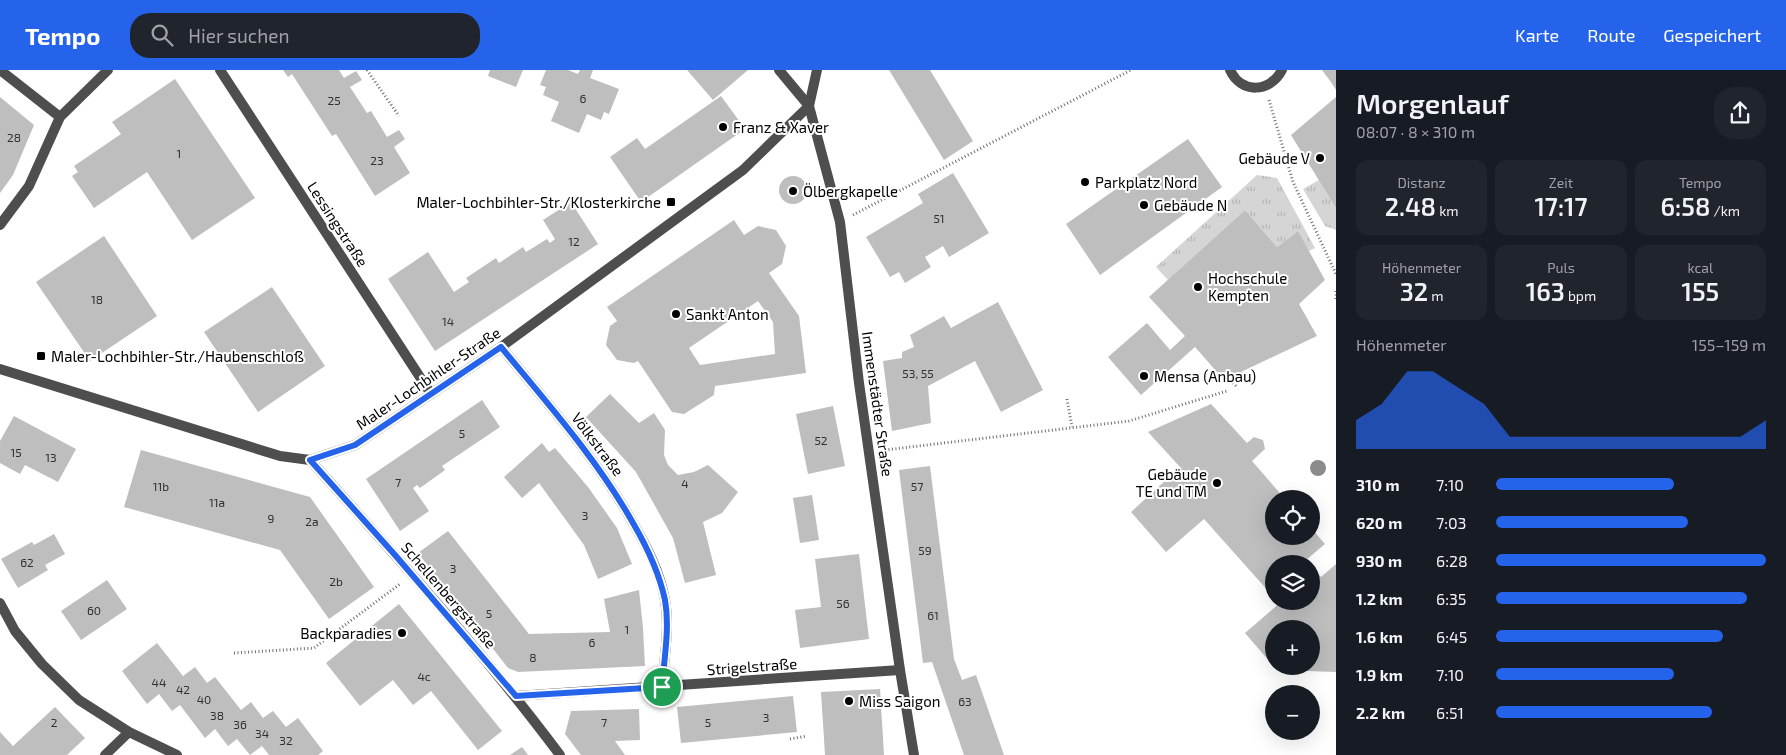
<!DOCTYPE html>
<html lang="de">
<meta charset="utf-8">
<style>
:root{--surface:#171b24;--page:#20242c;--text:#f1f3f6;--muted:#9ea1a6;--accent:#2563eb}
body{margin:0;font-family:"Exo 2",sans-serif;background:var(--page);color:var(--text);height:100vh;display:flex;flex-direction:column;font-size:19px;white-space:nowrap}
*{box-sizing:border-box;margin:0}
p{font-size:16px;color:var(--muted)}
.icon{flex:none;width:28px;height:28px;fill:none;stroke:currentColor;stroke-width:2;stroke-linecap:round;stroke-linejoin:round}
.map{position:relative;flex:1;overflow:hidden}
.sheet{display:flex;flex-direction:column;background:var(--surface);width:450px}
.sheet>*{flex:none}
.controls{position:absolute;left:1265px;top:420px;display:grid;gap:10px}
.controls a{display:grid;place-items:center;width:55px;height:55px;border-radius:50%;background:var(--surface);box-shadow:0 5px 20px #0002;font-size:25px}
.pin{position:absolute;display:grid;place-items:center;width:42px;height:42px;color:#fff;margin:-21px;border:2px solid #fff;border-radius:50%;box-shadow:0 1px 5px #0007}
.round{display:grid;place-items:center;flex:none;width:52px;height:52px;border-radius:20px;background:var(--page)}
.headline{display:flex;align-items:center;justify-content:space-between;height:85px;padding:0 20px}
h1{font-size:28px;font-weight:600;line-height:38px}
.metrics{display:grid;grid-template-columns:repeat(3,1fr);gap:8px;height:85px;padding:5px 20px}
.metrics div{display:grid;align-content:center;border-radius:12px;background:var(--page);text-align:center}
.metrics b{font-size:25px;font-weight:600}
.metrics small{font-size:14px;font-weight:400}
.metrics p{font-size:14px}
.chart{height:140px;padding:10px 20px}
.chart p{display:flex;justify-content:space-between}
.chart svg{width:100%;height:90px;margin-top:5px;fill:var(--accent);opacity:.7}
ul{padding:0 20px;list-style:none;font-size:16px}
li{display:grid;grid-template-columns:80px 60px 1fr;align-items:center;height:38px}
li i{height:12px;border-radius:6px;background:var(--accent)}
header{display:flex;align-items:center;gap:30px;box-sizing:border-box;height:70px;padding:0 25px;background:var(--accent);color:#fff}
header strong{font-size:24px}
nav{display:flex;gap:28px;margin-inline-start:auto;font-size:18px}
.search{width:350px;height:45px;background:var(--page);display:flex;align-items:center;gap:12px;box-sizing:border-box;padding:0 18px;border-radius:20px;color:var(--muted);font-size:19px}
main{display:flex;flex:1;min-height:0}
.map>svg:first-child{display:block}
.grass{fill:url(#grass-tufts)}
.building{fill:#bebebe;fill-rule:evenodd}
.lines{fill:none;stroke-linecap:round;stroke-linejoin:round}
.path{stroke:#707070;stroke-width:3;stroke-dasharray:1 2.5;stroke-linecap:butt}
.minor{stroke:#4e4e4e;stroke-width:10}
.tertiary{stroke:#4e4e4e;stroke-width:10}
.tree{fill:#8b8b8b}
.route-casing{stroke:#fff;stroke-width:10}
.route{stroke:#2563eb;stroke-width:6}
.poi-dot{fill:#000;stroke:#fff;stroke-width:2}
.labels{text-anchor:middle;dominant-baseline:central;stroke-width:4;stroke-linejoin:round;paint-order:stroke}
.number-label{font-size:12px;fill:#303030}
.poi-label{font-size:15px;fill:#000;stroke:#fff;text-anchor:start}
.street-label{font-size:15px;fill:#000;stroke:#fff}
</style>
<header>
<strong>Tempo</strong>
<div class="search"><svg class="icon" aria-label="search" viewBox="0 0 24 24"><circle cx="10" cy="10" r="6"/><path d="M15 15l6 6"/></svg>Hier suchen</div>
<nav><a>Karte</a><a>Route</a><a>Gespeichert</a></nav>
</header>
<main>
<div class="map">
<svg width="1336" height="685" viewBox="0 0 1336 685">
<defs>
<pattern id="grass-tufts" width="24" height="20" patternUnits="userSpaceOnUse" patternTransform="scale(1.25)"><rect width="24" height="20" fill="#d5d5d5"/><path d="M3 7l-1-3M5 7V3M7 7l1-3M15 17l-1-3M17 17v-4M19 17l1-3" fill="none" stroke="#b5b5b5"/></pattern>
</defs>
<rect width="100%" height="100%" fill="#fff"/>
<g class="grass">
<path d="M 1257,105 L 1277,108 L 1315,178 L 1309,181 L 1297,162 L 1277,177 L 1245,140 L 1168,210 L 1156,197 Z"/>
<path d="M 1319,110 L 1336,138 L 1336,160 L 1325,156 L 1303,119 Z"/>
</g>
<g class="building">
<path d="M 283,0 L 339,0 L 344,8 L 356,1 L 362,10 L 350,17 L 367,43 L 371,41 L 387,67 L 399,60 L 405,69 L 394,77 L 410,103 L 375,126 L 336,64 L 332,66 L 292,4 L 288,7 Z"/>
<path d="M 490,0 L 523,0 L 516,17 L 488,6 Z"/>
<path d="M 546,0 L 568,0 L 578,4 L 580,0 L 593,0 L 590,8 L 619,19 L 609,44 L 604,42 L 601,50 L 587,44 L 579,63 L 551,51 L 559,32 L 543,25 L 546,17 L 540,15 Z"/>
<path d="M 687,0 L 748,0 L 713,30 Z"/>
<path d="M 889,0 L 930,0 L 973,71 L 944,90 Z"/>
<path d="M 1322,0 L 1336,0 L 1336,20 L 1331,12 Z"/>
<path d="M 175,9 L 255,128 L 192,170 L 147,102 L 94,138 L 72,106 L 78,102 L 74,96 L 121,64 L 112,52 Z"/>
<path d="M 721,26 L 745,59 L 641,132 L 610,87 L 637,68 L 645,79 Z"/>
<path d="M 0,27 L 34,55 L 13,105 L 0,123 Z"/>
<path d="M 1336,27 L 1336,138 L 1291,65 Z"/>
<path d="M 1188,69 L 1222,117 L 1100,205 L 1066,154 Z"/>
<path d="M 953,103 L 989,163 L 949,187 L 943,176 L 925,187 L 931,197 L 905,213 L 899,202 L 890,207 L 866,167 L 923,133 L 918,124 Z"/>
<circle cx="793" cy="120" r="14"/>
<path d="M 571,132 L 598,174 L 435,281 L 388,209 L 428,182 L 454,222 L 469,212 L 466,208 L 496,188 L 499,193 L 523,177 L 526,182 L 547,169 L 550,173 L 555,169 L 543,150 Z"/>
<path d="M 1245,140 L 1277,177 L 1298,161 L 1325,210 L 1299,234 L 1317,266 L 1224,310 L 1195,277 L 1141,325 L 1108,287 L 1147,253 L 1170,280 L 1185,266 L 1149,227 Z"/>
<path d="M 734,150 L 744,165 L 758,156 L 776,160 L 786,176 L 782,194 L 769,203 L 799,246 L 806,303 L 715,316 L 714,325 L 684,344 L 672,342 L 638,291 L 634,293 L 617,290 L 606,275 L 610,256 L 617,251 L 607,237 ZM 758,231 L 773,252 L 775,284 L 700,295 L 689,278 Z"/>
<path d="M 104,166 L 157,246 L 90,291 L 36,212 Z"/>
<path d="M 272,217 L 325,296 L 258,342 L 204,262 Z"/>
<path d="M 998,232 L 1043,320 L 1001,342 L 975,291 L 928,316 L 931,353 L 892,361 L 883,291 L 902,288 L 902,282 L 914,277 L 910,265 L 944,246 L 951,258 Z"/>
<path d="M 610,324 L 639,353 L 654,343 L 665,360 L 664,385 L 668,395 L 678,405 L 694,402 L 708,395 L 738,422 L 722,443 L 703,452 L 716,505 L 685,513 L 673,468 L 636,402 L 586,347 Z"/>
<path d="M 482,330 L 500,357 L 442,396 L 445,400 L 420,418 L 417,415 L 413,418 L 429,441 L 400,461 L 366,409 Z"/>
<path d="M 1211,334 L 1247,373 L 1254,367 L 1263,370 L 1265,379 L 1252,391 L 1285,429 L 1274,429 L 1274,466 L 1311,466 L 1311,458 L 1325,474 L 1306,490 L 1310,494 L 1274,494 L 1274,520 L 1270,523 L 1204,449 L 1166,482 L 1131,442 L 1180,397 L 1148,362 Z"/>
<path d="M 833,336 L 845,396 L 808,404 L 796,344 Z"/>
<path d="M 14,346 L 76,379 L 58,412 L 25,395 L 20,404 L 0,393 L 0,371 Z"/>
<path d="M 542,373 L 549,382 L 555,378 L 588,417 L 617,458 L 632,494 L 598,509 L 584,475 L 539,413 L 522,428 L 504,407 Z"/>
<path d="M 141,380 L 310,427 L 374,517 L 329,549 L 280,480 L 124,437 Z"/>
<path d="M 930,396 L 954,589 L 962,610 L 976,605 L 1004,685 L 964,685 L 932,592 L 923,593 L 899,400 Z"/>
<path d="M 812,425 L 819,470 L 800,473 L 793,428 Z"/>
<path d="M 448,461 L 529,564 L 610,562 L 604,529 L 639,520 L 643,558 L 645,596 L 518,602 L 508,598 L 418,483 Z"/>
<path d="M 54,464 L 65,484 L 45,495 L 48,500 L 18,518 L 1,489 L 32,472 L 34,475 Z"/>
<path d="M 859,484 L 869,569 L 800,578 L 795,540 L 821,537 L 815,489 Z"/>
<path d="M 1336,494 L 1336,602 L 1307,601 L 1303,596 L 1311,596 L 1311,559 L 1274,559 L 1274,587 L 1269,591 L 1245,563 L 1282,531 L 1311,531 L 1311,495 L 1321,507 Z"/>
<path d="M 107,510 L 127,539 L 81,570 L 61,541 Z"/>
<path d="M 399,534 L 502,661 L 478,680 L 431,621 L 413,635 L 393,610 L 360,636 L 326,593 Z"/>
<path d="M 157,573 L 183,606 L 195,597 L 207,613 L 215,607 L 241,640 L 251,632 L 263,648 L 273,641 L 286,657 L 298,648 L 323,681 L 318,685 L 269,685 L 262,676 L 250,685 L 237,669 L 228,676 L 215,659 L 205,668 L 180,635 L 172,641 L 159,624 L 147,634 L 122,601 Z"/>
<path d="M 880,619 L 884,685 L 825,685 L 821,622 Z"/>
<path d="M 793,626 L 797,662 L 681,673 L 677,637 Z"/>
<path d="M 55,637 L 85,668 L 67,685 L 0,685 L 0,662 L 13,676 Z"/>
<path d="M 639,639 L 640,670 L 615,671 L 625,685 L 581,685 L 565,664 L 571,641 Z"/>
<path d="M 522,677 L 528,685 L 510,685 Z"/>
</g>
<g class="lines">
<g class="path">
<path d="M 367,0 L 399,46"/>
<path d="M 1269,30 L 1293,112 L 1336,204"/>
<path d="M 853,145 L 1131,0"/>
<path d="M 1336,221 L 1336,230"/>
<path d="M 1236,316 L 1231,311 L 1244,306 L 1241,303"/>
<path d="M 1067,329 L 1072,357"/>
<path d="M 885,380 L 1129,351 L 1227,321"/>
<path d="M 234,583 L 314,578 L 400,514"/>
<path d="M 790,669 L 807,666"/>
</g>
<g class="minor">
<path d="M 0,0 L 60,47"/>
<path d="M 220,0 L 431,324"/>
<path d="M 1230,0 C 1241,24 1270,23 1282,0"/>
<path d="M 0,155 L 29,116 L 60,47 L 108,0"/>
<path d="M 501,277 C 548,334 597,389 633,453 C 647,477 660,502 665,530 C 670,558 664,589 662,617"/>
<path d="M 0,299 L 280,386 L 310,390 L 355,375 L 501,277 L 743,100 L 809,36 L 817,0"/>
<path d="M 310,390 C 396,486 483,582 560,685"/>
<path d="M 0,533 L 15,561 L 42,594 L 79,630 L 129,662 L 177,685"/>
<path d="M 516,626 L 900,600"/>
<path d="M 105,685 L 129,662"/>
</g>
<path class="tertiary" d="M 779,0 L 809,36 L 840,152 L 859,313 L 900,600 L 914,685"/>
</g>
<circle class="tree" cx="1318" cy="398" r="8"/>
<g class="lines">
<defs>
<path id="route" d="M 501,277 C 548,334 597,389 633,453 C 647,477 659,502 665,530 C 670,558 664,589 662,617 L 516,626 L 395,485 L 310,390 L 355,375 Z"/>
</defs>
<use href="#route" class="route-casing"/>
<use href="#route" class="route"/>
</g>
<g class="poi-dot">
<circle cx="723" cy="57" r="5"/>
<circle cx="1320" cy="88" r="5"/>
<circle cx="1085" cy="112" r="5"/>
<circle cx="793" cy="121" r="5"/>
<rect x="666" y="127" width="10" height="10" rx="2.5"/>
<circle cx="1144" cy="135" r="5"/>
<circle cx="1198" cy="217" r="5"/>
<circle cx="676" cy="244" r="5"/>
<rect x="36" y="281" width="10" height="10" rx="2.5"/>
<circle cx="1144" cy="306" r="5"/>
<circle cx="1217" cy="413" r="5"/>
<circle cx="402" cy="563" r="5"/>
<circle cx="849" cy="631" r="5"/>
</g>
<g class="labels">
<g class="number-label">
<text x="583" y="28">6</text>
<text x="334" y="30">25</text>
<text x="14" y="67">28</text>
<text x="179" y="83">1</text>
<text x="377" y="90">23</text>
<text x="939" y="148">51</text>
<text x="574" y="171">12</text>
<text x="97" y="229">18</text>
<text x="448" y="251">14</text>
<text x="918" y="303">53, 55</text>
<text x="462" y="363">5</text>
<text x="821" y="370">52</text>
<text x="16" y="382">15</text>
<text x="51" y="387">13</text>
<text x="398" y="412">7</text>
<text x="685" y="413">4</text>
<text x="161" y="416">11b</text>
<text x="917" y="416">57</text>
<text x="217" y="432">11a</text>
<text x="585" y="445">3</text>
<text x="271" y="448">9</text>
<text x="312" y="451">2a</text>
<text x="925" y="480">59</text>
<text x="27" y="492">62</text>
<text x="453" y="498">3</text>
<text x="336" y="511">2b</text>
<text x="843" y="533">56</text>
<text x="94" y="540">60</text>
<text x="489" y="543">5</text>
<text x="933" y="545">61</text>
<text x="627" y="559">1</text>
<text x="592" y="572">6</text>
<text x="533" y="587">8</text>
<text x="424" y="606">4c</text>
<text x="159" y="612">44</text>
<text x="183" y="619">42</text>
<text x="204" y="629">40</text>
<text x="965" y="631">63</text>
<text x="217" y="645">38</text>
<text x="766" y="647">3</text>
<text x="54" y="652">2</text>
<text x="604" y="652">7</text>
<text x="708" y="652">5</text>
<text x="240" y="654">36</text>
<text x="262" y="663">34</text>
<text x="286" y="670">32</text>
</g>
<g class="poi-label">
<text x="733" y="57">Franz &amp; Xaver</text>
<text x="1310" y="88" text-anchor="end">Gebäude V</text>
<text x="1095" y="112">Parkplatz Nord</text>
<text x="803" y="121">Ölbergkapelle</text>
<text x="661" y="132" text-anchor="end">Maler-Lochbihler-Str./Klosterkirche</text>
<text x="1154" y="135">Gebäude N</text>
<text x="1208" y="208">Hochschule<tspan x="1208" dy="17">Kempten</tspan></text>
<text x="686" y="244">Sankt Anton</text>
<text x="51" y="286">Maler-Lochbihler-Str./Haubenschloß</text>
<text x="1154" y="306">Mensa (Anbau)</text>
<text x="1207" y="404" text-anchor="end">Gebäude<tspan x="1207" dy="17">TE und TM</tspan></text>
<text x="392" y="563" text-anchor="end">Backparadies</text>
<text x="859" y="631">Miss Saigon</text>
</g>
<g class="street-label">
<text transform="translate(338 154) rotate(57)">Lessingstraße</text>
<text transform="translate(428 308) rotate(-34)">Maler-Lochbihler-Straße</text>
<text transform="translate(878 334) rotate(82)">Immenstädter Straße</text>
<text transform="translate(598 374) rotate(53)">Völkstraße</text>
<text transform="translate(449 525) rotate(49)">Schellenbergstraße</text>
<text transform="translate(752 596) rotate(-4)">Strigelstraße</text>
</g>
</g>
</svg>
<div class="controls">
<a><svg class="icon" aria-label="locate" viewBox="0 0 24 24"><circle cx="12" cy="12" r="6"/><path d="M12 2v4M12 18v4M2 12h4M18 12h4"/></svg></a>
<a><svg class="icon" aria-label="layers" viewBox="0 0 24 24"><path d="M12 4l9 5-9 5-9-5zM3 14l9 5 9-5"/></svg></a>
<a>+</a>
<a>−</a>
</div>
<div class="pin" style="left:662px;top:617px;background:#1e9e55"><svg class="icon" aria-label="arrive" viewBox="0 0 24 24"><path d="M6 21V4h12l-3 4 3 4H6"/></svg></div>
</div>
<section class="sheet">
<div class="headline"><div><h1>Morgenlauf</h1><p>08:07 · 8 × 310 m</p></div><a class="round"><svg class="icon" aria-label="share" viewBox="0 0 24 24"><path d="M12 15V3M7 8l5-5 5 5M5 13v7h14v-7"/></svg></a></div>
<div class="metrics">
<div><p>Distanz</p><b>2.48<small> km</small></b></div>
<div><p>Zeit</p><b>17:17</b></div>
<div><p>Tempo</p><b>6:58<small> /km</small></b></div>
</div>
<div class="metrics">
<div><p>Höhenmeter</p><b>32<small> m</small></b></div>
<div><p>Puls</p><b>163<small> bpm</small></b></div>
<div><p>kcal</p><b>155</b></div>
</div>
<div class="chart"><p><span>Höhenmeter</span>155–159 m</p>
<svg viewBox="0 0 160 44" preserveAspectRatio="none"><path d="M0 44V30L10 22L20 6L30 6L40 14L50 22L60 38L70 38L80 38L90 38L100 38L110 38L120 38L130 38L140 38L150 38L160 30V44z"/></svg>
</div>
<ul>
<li><b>310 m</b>7:10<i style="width:66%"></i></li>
<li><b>620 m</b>7:03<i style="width:71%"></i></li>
<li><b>930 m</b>6:28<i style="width:100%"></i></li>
<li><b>1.2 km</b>6:35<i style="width:93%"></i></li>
<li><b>1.6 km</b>6:45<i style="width:84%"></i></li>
<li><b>1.9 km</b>7:10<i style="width:66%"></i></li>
<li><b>2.2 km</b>6:51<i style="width:80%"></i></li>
</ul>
</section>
</main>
